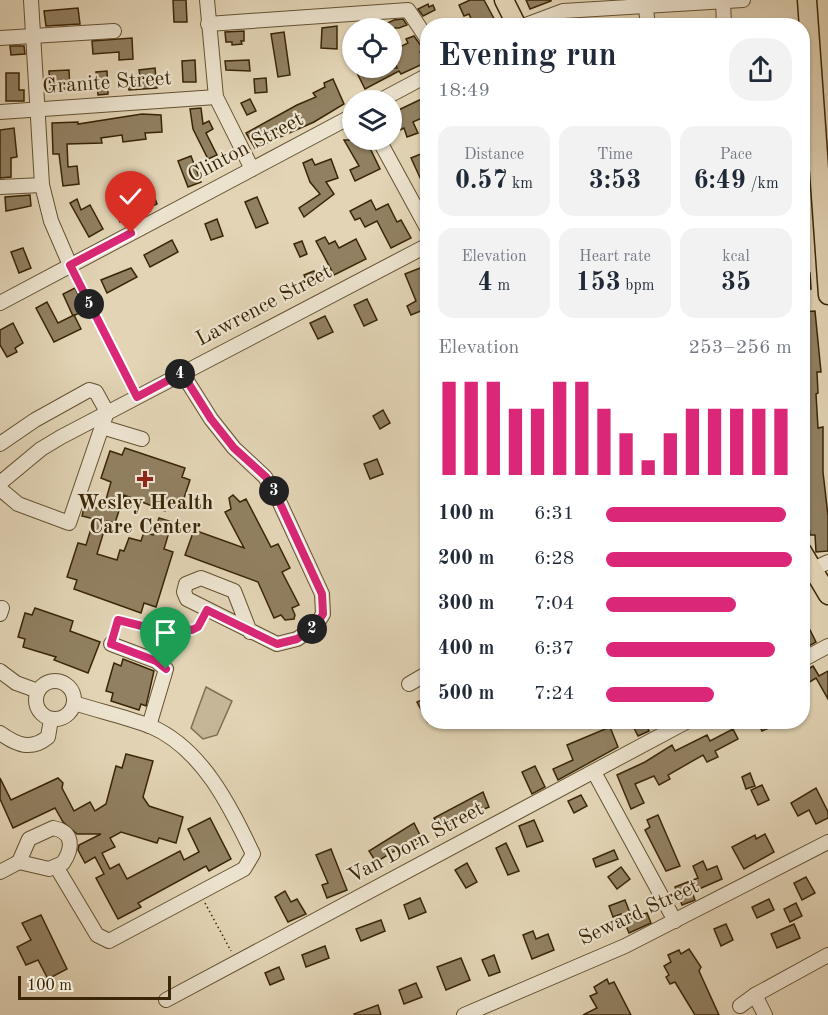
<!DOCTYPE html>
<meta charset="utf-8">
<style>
:root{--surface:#fff;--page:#f2f2f3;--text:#1f2937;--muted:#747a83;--accent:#db2777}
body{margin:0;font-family:"Old Standard TT",serif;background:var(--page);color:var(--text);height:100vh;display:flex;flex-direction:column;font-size:22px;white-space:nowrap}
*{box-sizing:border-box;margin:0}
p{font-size:20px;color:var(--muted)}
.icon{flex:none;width:33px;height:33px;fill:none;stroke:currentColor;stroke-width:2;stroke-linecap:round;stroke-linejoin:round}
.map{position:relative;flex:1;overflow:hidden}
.panel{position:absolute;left:420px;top:18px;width:390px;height:711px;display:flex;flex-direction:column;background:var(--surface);border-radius:24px;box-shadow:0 2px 4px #0004}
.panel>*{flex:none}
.tools{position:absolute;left:342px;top:18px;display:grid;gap:12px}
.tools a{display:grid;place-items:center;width:60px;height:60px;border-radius:50%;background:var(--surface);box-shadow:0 2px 4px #0004;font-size:30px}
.scale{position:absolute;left:18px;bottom:15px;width:153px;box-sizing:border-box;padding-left:6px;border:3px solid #3a2606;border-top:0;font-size:16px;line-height:21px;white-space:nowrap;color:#3a2606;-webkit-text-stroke:4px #ece3cf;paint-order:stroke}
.pin{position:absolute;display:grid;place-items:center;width:51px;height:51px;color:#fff;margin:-62px -26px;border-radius:50% 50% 50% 0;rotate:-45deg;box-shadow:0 0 6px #0007}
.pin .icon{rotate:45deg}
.km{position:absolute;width:30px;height:30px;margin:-15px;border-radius:50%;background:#222;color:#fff;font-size:16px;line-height:30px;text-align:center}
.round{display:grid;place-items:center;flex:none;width:63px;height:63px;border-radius:24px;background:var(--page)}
.headline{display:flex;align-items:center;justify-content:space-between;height:102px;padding:0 18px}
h1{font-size:33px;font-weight:600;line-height:45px}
.stats{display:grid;grid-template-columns:repeat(3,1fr);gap:9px;height:102px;padding:6px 18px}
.stats div{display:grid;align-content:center;border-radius:15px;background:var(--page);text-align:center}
.stats b{font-size:26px;font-weight:600}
.stats small{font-size:16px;font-weight:400}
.stats p{font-size:16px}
.chart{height:168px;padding:12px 18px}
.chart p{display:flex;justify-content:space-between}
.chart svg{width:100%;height:108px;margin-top:6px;stroke:var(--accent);stroke-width:6}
ul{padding:0 18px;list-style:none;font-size:20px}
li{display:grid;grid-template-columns:96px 72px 1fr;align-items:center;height:45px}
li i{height:15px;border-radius:8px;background:var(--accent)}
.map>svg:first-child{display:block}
.green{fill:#c5b697;stroke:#806e4e;stroke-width:1.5}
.building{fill:#918061;stroke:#3a2606;stroke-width:1.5}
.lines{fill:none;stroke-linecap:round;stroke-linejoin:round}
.minor-casing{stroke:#645232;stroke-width:16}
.major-casing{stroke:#3a2606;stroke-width:21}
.path{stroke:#3a2606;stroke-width:1.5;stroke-dasharray:1.5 3;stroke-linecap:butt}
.minor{stroke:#ece3cf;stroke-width:14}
.major{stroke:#e2d4b5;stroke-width:18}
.route-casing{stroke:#fff;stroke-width:12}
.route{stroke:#db2777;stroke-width:8}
.poi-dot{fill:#8f2418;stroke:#ece3cf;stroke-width:2}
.labels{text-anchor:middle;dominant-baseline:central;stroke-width:4.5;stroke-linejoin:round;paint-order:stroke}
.street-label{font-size:21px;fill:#3a2606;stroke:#ece3cf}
.poi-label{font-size:21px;font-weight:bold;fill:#3a2606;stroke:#ece3cf}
</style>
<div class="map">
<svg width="828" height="1015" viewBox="0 0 828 1015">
<rect width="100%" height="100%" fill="#e2d4b5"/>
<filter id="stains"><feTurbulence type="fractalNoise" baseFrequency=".00333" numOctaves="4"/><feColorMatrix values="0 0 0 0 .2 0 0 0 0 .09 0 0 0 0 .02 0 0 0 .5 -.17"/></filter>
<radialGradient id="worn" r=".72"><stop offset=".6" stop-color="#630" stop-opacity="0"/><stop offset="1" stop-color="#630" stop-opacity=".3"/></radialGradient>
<path class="green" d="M 206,687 L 232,701 L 217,735 L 203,739 L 191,728 Z"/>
<g class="building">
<path d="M 173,0 L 186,0 L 187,22 L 174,22 Z"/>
<path d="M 470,0 L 484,0 L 498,26 L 474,26 L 469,14 L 464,16 L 459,5 Z"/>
<path d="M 526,0 L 551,0 L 551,1 L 530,9 Z"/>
<path d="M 428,4 L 429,7 L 433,5 L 435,10 L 423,16 L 418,9 Z"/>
<path d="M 78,8 L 80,24 L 46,26 L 44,11 Z"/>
<path d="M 403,19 L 407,25 L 399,28 L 377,28 L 394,20 Z"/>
<path d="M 337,26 L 337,49 L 321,48 L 322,28 Z"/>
<path d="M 244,31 L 244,41 L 241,41 L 242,44 L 232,45 L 232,42 L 226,42 L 225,32 Z"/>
<path d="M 284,32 L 290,75 L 278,77 L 271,34 Z"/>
<path d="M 414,36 L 424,50 L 420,52 L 425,63 L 401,74 L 399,71 L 365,89 L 357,73 L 369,68 L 397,68 L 392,51 L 408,43 L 406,39 Z"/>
<path d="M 132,38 L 133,59 L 119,60 L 119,52 L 93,54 L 92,41 Z"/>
<path d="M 10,46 L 24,46 L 25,54 L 11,55 Z"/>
<path d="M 195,60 L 196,82 L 183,82 L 182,61 Z"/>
<path d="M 249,60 L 250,71 L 226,70 L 225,61 Z"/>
<path d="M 155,68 L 157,88 L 129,90 L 128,77 L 140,76 L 139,70 Z"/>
<path d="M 69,70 L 70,89 L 50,90 L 49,71 Z"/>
<path d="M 107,71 L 108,94 L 98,95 L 96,72 Z"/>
<path d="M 6,73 L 19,73 L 19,90 L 24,90 L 24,101 L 6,101 Z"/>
<path d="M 266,78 L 267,92 L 255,93 L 254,79 Z"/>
<path d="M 333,79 L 344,104 L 314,122 L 255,148 L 246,133 L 297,105 L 316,97 L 313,93 L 325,87 L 324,83 Z"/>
<path d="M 428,96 L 428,115 L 413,122 L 418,133 L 407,137 L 404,128 L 392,134 L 392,113 Z"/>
<path d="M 250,99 L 256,111 L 247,115 L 241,103 Z"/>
<path d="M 201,108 L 203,124 L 209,121 L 213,129 L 206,133 L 217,155 L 208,159 L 193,129 L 190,109 Z"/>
<path d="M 142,114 L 161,115 L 162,132 L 145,133 L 146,139 L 123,142 L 122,135 L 101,138 L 102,143 L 67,144 L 68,167 L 77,166 L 79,184 L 63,186 L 59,154 L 53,154 L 52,123 L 78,122 L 78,124 Z"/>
<path d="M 14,128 L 17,157 L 11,158 L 11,177 L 0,178 L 0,130 Z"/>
<path d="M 344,140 L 366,140 L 380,169 L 355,181 L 350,170 L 359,166 Z"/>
<path d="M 428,151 L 428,195 L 411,158 Z"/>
<path d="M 191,156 L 201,182 L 188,187 L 178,161 Z"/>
<path d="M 312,159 L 315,165 L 331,159 L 338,178 L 326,182 L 334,194 L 304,217 L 299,208 L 320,194 L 310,182 L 303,163 Z"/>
<path d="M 148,181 L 157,204 L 120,222 L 111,202 L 141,193 L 138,184 Z"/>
<path d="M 30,195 L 31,206 L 6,211 L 5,197 Z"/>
<path d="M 257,197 L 268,223 L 256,228 L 245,202 Z"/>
<path d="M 77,199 L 81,210 L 90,205 L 103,229 L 89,237 L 70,203 Z"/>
<path d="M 371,200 L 376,210 L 388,204 L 397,222 L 401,220 L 411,238 L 391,248 L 377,221 L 365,227 L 360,218 L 355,220 L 350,211 Z"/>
<path d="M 217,219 L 223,236 L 211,240 L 205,224 Z"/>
<path d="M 325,237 L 329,244 L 335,241 L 339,248 L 356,239 L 366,259 L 334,275 L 316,241 Z"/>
<path d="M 172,240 L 178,252 L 150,267 L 144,255 Z"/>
<path d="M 302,241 L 307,254 L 300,257 L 294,244 Z"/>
<path d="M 23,248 L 31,268 L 19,273 L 11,252 Z"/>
<path d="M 425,266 L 428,308 L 411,315 L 407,306 L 416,301 L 405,274 Z"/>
<path d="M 131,268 L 137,277 L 107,293 L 101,280 Z"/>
<path d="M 314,271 L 319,283 L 309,287 L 304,275 Z"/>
<path d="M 802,273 L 810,273 L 811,289 L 802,289 Z"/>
<path d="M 75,288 L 86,310 L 73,316 L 63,294 Z"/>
<path d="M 367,299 L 377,320 L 364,326 L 354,305 Z"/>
<path d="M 47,302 L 58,323 L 74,315 L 81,329 L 54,342 L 36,308 Z"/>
<path d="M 815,311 L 821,372 L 817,372 L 818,393 L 816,394 L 818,428 L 823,427 L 823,472 L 828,516 L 828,551 L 816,552 L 815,535 L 810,535 L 807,510 L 802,510 L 802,312 Z"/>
<path d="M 325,316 L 333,332 L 318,339 L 310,323 Z"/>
<path d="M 13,323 L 23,343 L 15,348 L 17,352 L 7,357 L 0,345 L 0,330 Z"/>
<path d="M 383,410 L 390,423 L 380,429 L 373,416 Z"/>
<path d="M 125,448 L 185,468 L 182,477 L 190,480 L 182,504 L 170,500 L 165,511 L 124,495 L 115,523 L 107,521 L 97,554 L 117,560 L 120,550 L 124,551 L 129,538 L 141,541 L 144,532 L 153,535 L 159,518 L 172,522 L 164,549 L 173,552 L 156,607 L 144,603 L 141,613 L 74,589 L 77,580 L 67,577 L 78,543 L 86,545 L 94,519 L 82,516 L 85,504 L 103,510 L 111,482 L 101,478 L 110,451 L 122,455 Z"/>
<path d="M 377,459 L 383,474 L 370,479 L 364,464 Z"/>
<path d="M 233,495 L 240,502 L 246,499 L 271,547 L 278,544 L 290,568 L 282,572 L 299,605 L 292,608 L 295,615 L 294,619 L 285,620 L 281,615 L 274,618 L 258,582 L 185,555 L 194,530 L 244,548 L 225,512 L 231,509 L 229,498 Z"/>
<path d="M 35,608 L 73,621 L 70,631 L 100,642 L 88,673 L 54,660 L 56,657 L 23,647 L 25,639 L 18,637 L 25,613 L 32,615 Z"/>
<path d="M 802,614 L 816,642 L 802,650 Z"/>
<path d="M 123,659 L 154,671 L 146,706 L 141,704 L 139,710 L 111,701 L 113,693 L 106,691 L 114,663 L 121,666 Z"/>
<path d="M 813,666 L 819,676 L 828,671 L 828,699 L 816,678 L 808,683 L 802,673 Z"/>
<path d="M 428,697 L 428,723 L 417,702 Z"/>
<path d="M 631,722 L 645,722 L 649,731 L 638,736 Z"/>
<path d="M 758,722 L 783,722 L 762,731 Z"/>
<path d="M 610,727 L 618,747 L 558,780 L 553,769 L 573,760 L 567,745 Z"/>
<path d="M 733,729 L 738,739 L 715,751 L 718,757 L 707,762 L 703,755 L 668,775 L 670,779 L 659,785 L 654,776 L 635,784 L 644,803 L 631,809 L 617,775 L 645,762 L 672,745 L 675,751 L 707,735 L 710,741 Z"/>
<path d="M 126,754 L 153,761 L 143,797 L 149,806 L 183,817 L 176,843 L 159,838 L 157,843 L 121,832 L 110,838 L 115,847 L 102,853 L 110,869 L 119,864 L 127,879 L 180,851 L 184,860 L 199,852 L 188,829 L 210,818 L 231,859 L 209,871 L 206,866 L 138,903 L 141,907 L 118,919 L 96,878 L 104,874 L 95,857 L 85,863 L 78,850 L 79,845 L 101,834 L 77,834 L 63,822 L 55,808 L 13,828 L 0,799 L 0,778 L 11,800 L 58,778 L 63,783 L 62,788 L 74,811 L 90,802 L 95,811 L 106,804 L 116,766 L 122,768 Z"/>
<path d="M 535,766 L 545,787 L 532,794 L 522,772 Z"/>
<path d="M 750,773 L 755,786 L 746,789 L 742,777 Z"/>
<path d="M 762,785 L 769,800 L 758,805 L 751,790 Z"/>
<path d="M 816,788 L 828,812 L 828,818 L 816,824 L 809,810 L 798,816 L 791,803 Z"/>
<path d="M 483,792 L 489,807 L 472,814 L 471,812 L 441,830 L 434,818 Z"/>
<path d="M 581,795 L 587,806 L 574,813 L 568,801 Z"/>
<path d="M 658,815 L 680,866 L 666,871 L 645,830 L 650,827 L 647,820 Z"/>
<path d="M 534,820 L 543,841 L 527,847 L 519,826 Z"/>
<path d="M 414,823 L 423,841 L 405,850 L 403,846 L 376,862 L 369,851 Z"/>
<path d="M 765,834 L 774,852 L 744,869 L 732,847 L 755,835 L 756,839 Z"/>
<path d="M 506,843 L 519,871 L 508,875 L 496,848 Z"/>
<path d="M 331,849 L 347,890 L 327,898 L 322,885 L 328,883 L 316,855 Z"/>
<path d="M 614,850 L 618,859 L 596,867 L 593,859 Z"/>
<path d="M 703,861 L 707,870 L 717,866 L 722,879 L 692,892 L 695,900 L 682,905 L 675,887 L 698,878 L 693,866 Z"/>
<path d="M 467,863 L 477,882 L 466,888 L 455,870 Z"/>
<path d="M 621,867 L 630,879 L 617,889 L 608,877 Z"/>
<path d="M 806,877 L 815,893 L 802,900 L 794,883 Z"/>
<path d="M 285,891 L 291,902 L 297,899 L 306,914 L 288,922 L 275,897 Z"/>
<path d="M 420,898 L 426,912 L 409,919 L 404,905 Z"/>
<path d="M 769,899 L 774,910 L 757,918 L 752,907 Z"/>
<path d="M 625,900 L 632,918 L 647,913 L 651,923 L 629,933 L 621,914 L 613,917 L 609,906 Z"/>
<path d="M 796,903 L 802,916 L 790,922 L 784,909 Z"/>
<path d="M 41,915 L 67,969 L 48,979 L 38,960 L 26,965 L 17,947 L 31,940 L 22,923 Z"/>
<path d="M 381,920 L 385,931 L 361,941 L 356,929 Z"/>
<path d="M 726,924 L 733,940 L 721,946 L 714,929 Z"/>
<path d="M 794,924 L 800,938 L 777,948 L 771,934 Z"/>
<path d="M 533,931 L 536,939 L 548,934 L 554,950 L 532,959 L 523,935 Z"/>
<path d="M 325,946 L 329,958 L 306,967 L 302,955 Z"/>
<path d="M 689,949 L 701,967 L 699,971 L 719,1015 L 695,1015 L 675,982 L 670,984 L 666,977 L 669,975 L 664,966 L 671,962 L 668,955 L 679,950 L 681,954 Z"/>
<path d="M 494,955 L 500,972 L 489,976 L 482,960 Z"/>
<path d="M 461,958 L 470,980 L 446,990 L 437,967 Z"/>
<path d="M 279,967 L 284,979 L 270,985 L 265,973 Z"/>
<path d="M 607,979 L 609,984 L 614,982 L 631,1015 L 583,1015 L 597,1008 L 590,996 L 597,993 L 594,987 Z"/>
<path d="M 416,983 L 422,997 L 404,1004 L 399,990 Z"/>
<path d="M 378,1005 L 381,1015 L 355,1015 L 354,1014 Z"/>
</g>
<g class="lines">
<defs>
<g id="minor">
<path d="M 31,0 L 42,185 L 51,221 L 70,265"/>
<path d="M 207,0 L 216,97 L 252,169"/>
<path d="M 645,0 L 648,26"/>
<path d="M 723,0 L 724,26"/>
<path d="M 208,24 L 408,10 L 428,40"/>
<path d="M 523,26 L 563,11 L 743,0"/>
<path d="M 0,38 L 114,31"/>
<path d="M 381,100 L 428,75"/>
<path d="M 0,112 L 216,97"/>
<path d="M 379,140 L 428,230"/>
<path d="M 802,149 L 817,148"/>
<path d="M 0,187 L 42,185"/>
<path d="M 0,303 L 352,116"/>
<path d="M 182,373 L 211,419 L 234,448 L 265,477 L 279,501 L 322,594 L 323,614 L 315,627 L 297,639 L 277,644 L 187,599 L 184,592 L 186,584 L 201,578 L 234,591 L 250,632"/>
<path d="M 102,427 L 142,439"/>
<path d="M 0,444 L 35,420 L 89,390 L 96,392 L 107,412 L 69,523 L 18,504 L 0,489"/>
<path d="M 0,483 L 41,449 L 61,437 L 428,245"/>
<path d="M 813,569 L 828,562"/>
<path d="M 0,614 L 2,608"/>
<path d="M 111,644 L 156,661 L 166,669 L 149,726"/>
<path d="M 802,660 L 828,646"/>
<path d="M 0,671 L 16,683 L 38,691"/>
<circle cx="55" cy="700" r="19"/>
<path d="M 409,684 L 428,673"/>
<path d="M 0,733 C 17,745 31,751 48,737 L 51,719"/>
<path d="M 594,772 L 675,921"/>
<path d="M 53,828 C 74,832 73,848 63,863 L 49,869 L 19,862 L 29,839 Z"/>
<path d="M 57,868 L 97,935 L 109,941 L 244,869 L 253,854 C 230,806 202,748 150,726 C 126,717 99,711 74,703"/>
<path d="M 0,872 L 19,862"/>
<path d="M 755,995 L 765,1015"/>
<path d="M 166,1000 L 686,722"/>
<path d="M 740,1006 L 755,995 L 828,955"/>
<path d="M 464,1015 L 625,946 L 828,842"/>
</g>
<g id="major">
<path d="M 504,0 L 517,26"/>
<path d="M 807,0 L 828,295"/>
<path d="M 802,551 L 828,595"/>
</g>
</defs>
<use href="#minor" class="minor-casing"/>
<use href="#major" class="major-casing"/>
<g class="path">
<path d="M 76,277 L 131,385"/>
<path d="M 114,632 L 118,620 L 142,626 L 161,624 L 192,630 L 198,627 L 202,620"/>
<path d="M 205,903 L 231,951"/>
</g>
<use href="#minor" class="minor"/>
<use href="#major" class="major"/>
</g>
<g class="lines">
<defs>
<path id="route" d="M 131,233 L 70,265 L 137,397 L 182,373 L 211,419 L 234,448 L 266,477 L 279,501 L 322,594 L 323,614 L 315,627 L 297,639 L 277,644 L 207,610 L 198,627 L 192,630 L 161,624 L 142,626 L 118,620 L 111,644 L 156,661 L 166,669"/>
</defs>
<use href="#route" class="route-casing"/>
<use href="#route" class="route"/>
</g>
<path class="poi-dot" d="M142 470h6v6h6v6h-6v6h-6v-6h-6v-6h6z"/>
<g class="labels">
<g class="street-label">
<text transform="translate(107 83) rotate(-4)">Granite Street</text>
<text transform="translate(246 148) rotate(-28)">Clinton Street</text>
<text transform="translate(264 306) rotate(-28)">Lawrence Street</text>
<text transform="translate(416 843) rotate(-28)">Van Dorn Street</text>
<text transform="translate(639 913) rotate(-25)">Seward Street</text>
</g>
<g class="poi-label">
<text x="145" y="503">Wesley Health<tspan x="145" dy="24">Care Center</tspan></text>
</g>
</g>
<rect width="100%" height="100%" filter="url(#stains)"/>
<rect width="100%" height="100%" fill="url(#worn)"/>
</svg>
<div class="tools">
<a><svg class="icon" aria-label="locate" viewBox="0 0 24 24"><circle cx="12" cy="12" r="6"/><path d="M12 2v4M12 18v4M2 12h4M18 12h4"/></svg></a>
<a><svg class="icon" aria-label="layers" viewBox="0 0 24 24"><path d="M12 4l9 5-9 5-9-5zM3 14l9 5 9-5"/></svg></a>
</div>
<div class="scale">100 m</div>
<div class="pin" style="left:166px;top:669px;background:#1e9e55"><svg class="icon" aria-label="arrive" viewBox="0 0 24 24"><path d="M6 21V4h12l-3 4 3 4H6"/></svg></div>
<div class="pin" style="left:131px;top:233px;background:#d93025"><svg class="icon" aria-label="check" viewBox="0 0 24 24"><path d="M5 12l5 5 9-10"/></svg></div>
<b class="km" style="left:312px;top:629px">2</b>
<b class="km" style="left:274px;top:491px">3</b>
<b class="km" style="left:180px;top:374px">4</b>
<b class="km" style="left:89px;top:304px">5</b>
<section class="panel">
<div class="headline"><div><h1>Evening run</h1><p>18:49</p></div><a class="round"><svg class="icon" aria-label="share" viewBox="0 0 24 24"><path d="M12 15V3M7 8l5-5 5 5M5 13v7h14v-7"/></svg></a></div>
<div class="stats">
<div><p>Distance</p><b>0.57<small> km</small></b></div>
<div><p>Time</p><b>3:53</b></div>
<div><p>Pace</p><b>6:49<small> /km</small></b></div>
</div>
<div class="stats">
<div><p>Elevation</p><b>4<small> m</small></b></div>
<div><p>Heart rate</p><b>153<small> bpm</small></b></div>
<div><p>kcal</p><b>35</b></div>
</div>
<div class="chart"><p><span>Elevation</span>253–256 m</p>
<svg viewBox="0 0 160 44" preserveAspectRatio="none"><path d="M5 44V6M15 44V6M25 44V6M35 44V17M45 44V17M55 44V6M65 44V6M75 44V17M85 44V27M95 44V38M105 44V27M115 44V17M125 44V17M135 44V17M145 44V17M155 44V17"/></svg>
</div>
<ul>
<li><b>100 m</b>6:31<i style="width:97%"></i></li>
<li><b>200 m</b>6:28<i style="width:100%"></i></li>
<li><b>300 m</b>7:04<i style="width:70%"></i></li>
<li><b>400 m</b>6:37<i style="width:91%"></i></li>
<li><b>500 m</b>7:24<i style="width:58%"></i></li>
</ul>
</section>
</div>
